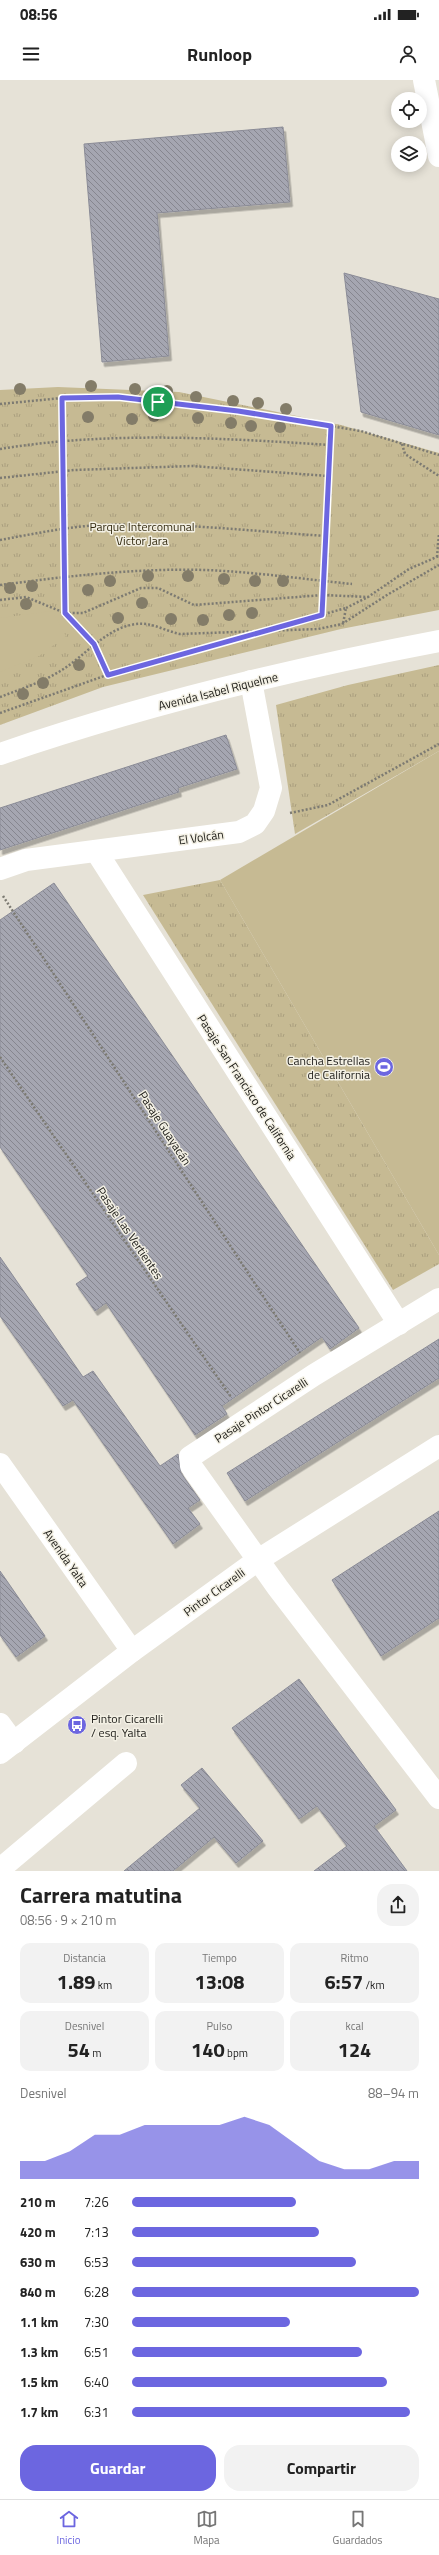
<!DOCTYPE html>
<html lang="es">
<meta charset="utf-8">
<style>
:root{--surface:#fff;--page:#f2f2f2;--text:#222;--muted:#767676;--line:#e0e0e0;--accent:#6c66e0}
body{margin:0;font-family:"Titillium Web",sans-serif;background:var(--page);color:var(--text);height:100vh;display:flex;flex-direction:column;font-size:15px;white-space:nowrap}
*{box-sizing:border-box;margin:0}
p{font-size:13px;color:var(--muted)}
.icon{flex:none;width:22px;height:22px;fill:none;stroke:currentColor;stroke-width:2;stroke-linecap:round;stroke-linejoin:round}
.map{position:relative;height:1791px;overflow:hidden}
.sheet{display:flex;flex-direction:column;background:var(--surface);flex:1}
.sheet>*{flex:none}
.controls{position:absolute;left:391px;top:12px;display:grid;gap:8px}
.controls a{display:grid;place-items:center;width:36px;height:36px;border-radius:50%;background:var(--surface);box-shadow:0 2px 10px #0003;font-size:20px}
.pin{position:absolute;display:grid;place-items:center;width:34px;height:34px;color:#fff;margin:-17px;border:2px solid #fff;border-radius:50%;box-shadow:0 1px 4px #0007}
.round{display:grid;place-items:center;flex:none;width:42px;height:42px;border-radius:16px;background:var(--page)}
.head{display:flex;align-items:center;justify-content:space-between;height:68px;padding:0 20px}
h1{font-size:22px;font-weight:700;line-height:30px}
.stats{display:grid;grid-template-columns:repeat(3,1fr);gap:6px;height:68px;padding:4px 20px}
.stats div{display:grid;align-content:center;border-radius:10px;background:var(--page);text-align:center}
.stats b{font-size:20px;font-weight:700}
.stats small{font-size:11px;font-weight:400}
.stats p{font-size:11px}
.chart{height:112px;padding:8px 20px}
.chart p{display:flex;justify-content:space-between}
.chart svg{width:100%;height:72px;margin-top:4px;fill:var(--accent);opacity:.7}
.primary-button{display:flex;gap:8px;margin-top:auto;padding:8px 20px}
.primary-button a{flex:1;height:46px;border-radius:16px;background:var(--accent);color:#fff;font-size:16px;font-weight:700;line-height:46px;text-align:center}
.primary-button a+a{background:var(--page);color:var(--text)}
ul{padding:0 20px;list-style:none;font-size:13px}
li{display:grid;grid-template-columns:64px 48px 1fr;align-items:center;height:30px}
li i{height:10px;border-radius:5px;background:var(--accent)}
.status{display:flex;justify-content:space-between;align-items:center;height:28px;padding:0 20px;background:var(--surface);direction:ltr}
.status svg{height:11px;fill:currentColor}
header{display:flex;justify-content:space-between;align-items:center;height:52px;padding:0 20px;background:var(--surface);font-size:18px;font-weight:700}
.menu{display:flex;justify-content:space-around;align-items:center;height:56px;border-top:1px solid var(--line);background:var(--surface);font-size:11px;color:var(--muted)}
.menu a{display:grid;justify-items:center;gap:2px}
.menu .on{color:var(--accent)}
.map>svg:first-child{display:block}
.park{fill:url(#park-tufts)}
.pitch{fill:#c6ba93}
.building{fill:url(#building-back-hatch);stroke:#8b8c97;filter:url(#shadow)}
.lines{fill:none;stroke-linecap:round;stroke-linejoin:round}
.path{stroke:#7c7a72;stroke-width:2.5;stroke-dasharray:2 2;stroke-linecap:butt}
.minor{stroke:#fff;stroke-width:22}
.major{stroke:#fff;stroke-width:22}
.tree{fill:#837c68}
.route-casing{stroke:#fff;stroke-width:8}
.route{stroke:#6c66e0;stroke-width:5}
.labels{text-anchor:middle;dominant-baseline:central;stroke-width:3;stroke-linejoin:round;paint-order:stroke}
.park-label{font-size:12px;fill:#32290e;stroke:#f3f0e4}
.street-label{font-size:12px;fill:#1c1b17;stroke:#f3f0e4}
.poi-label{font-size:12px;fill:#1c1b17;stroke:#f3f0e4;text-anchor:end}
</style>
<div class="status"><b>08:56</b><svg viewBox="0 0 49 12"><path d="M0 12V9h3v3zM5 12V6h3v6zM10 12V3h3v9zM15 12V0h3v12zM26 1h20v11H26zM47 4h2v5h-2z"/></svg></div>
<header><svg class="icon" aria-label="menu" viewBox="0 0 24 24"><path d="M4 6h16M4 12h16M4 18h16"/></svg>Runloop<svg class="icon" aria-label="person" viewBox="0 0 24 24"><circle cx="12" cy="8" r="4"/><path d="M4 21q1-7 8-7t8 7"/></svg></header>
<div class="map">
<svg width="439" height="1791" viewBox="0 0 439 1791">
<defs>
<pattern id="park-tufts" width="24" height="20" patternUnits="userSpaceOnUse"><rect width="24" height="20" fill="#c6ba93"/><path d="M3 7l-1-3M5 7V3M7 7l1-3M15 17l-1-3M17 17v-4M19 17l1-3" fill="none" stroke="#aa9f7e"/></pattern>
<pattern id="building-back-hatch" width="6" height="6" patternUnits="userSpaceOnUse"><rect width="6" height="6" fill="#a5a6b1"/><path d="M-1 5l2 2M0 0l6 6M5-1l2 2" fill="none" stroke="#86868f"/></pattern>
<filter id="shadow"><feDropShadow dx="2.5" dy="4.5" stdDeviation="0" flood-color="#0004"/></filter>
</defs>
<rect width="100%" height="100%" fill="#e6e2d7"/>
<g class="park">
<path d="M 58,307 L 179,312 L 341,345 L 439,373 L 439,530 L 341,549 L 103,607 L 0,645 L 0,310 Z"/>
<path d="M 439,585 L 439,671 L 295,754 L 276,625 L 348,605 Z"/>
<path d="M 220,800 L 439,1175 L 439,1184 L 393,1210 L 143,815 Z"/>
</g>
<g class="pitch">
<path d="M 52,531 L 66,556 L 39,576 L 0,592 L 0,538 Z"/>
<path d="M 439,671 L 439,1175 L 220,800 Z"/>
</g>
<g class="building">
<path d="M 283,47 L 290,122 L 157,133 L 169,276 L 102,282 L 84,64 Z"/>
<path d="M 344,193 L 439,219 L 439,355 L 361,332 Z"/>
<path d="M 226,655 L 237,689 L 178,708 L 179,712 L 0,770 L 0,728 Z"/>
<path d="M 54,803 L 359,1248 L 330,1269 L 322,1257 L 222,1326 L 227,1334 L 195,1355 L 106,1223 L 95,1231 L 76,1204 L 88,1196 L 0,1067 L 0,840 Z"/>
<path d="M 0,1177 L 83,1297 L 93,1291 L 160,1386 L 178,1374 L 181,1393 L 200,1420 L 188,1428 L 200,1444 L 173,1464 L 73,1320 L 63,1326 L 0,1236 Z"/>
<path d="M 439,1259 L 439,1298 L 245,1421 L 227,1393 Z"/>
<path d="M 439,1431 L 439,1538 L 381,1576 L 332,1500 Z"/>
<path d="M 0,1491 L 45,1556 L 16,1577 L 0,1555 Z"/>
<path d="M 299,1599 L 396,1730 L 374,1746 L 407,1791 L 314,1791 L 347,1766 L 317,1726 L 299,1739 L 232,1648 Z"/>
<path d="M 202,1688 L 263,1761 L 236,1783 L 214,1757 L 173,1791 L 124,1791 L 200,1728 L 181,1705 Z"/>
</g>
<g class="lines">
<g class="path">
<path d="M 62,318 L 65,533 L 94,564 L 108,595"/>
<path d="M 0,324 L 62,318 L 118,317 L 238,331 L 361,351 L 439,375"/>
<path d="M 402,364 L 405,374 L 439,396"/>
<path d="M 0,369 C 109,351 221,358 330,365"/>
<path d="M 0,398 L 74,390 L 192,386 L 328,396"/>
<path d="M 0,460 C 33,454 66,447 99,445 C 174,442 250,451 326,456"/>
<path d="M 437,477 L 439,454"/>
<path d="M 0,505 C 68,496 137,488 206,490 C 255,492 303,499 352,504"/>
<path d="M 0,520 L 26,517 L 65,533 L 83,533 L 141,508 L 158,508 L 194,525 L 323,515 L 368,517"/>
<path d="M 346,528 L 368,517 L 409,489 L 439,476"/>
<path d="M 322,535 L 331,346"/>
<path d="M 270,549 L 346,528 L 343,544"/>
<path d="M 0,617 C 21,609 43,602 62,590 C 86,575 106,548 136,544 C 152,542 165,551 180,554 L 318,549 L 342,544 L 387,515 L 439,485"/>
<path d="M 0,633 L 121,590 L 262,551"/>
<path d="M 290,733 L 328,725 L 439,664"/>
<path d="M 3,816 L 300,1273"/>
<path d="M 0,977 L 231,1317"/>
</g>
<g class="minor">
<path d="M 424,0 L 439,76"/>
<path d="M 96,771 L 399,1244"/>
<path d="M 0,789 L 26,780 L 239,752 L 255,744 L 264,731 L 271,708 L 251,601"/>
<path d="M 439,1219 L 314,1295 L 190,1377 L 191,1386 L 278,1508 L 439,1718"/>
<path d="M 0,1384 L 132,1571"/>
<path d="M 0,1644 L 14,1663"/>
<path d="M 0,1673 L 132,1571 L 258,1480 L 439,1366"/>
<path d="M 0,1789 L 126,1683"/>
</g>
<path class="major" d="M 0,674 C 143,625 291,589 439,561"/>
</g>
<g class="tree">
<circle cx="91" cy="306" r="6"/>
<circle cx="20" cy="309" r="6"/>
<circle cx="135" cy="309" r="6"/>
<circle cx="167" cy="311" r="6"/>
<circle cx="196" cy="317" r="6"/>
<circle cx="233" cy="321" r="6"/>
<circle cx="258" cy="323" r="6"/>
<circle cx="286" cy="329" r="6"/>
<circle cx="154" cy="336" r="6"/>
<circle cx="88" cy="337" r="6"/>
<circle cx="198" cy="338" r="6"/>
<circle cx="132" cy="339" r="6"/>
<circle cx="231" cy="343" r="6"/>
<circle cx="251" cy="346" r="6"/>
<circle cx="280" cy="347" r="6"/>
<circle cx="148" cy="496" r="6"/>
<circle cx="188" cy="496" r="6"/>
<circle cx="224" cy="499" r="6"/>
<circle cx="110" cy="501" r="6"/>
<circle cx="255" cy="501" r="6"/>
<circle cx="283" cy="501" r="6"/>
<circle cx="32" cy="506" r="6"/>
<circle cx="10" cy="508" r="6"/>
<circle cx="88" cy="510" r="6"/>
<circle cx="142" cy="523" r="6"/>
<circle cx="26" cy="524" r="6"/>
<circle cx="252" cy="533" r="6"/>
<circle cx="229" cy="535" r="6"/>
<circle cx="118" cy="538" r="6"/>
<circle cx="171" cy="539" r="6"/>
<circle cx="203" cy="540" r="6"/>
<circle cx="79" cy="585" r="6"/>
<circle cx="43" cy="603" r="6"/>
<circle cx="23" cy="614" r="6"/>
</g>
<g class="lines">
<defs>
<path id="route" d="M 118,317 L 238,331 L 331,346 L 322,535 L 108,595 L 94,564 L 65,533 L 62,318 Z"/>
</defs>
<use href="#route" class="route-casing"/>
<use href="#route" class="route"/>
</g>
<defs>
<symbol id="stadium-disc" viewBox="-11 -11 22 22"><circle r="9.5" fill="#6c66e0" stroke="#f3f0e4"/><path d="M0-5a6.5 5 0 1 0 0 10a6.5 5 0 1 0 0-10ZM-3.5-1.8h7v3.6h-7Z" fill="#fff"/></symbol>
<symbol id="bus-disc" viewBox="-11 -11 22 22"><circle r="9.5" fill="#6c66e0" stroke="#f3f0e4"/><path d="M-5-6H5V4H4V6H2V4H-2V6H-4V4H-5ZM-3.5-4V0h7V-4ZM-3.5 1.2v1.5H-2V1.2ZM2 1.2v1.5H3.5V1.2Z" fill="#fff"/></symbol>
</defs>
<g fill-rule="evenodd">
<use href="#stadium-disc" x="373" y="976" width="22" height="22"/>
<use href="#bus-disc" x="66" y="1634" width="22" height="22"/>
</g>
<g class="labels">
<g class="park-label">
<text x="142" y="446">Parque Intercomunal<tspan x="142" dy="14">Victor Jara</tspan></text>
</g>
<g class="street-label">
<text transform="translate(218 611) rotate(-14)">Avenida Isabel Riquelme</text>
<text transform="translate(201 757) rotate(-8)">El Volcán</text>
<text transform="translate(247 1007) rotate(57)">Pasaje San Francisco de California</text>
<text transform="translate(165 1048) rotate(57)">Pasaje Guayacán</text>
<text transform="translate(130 1153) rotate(56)">Pasaje Las Vertientes</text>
<text transform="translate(261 1330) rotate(-33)">Pasaje Pintor Cicarelli</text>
<text transform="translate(66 1478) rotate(55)">Avenida Yalta</text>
<text transform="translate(214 1512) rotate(-36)">Pintor Cicarelli</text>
</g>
<g class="poi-label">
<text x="370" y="980">Cancha Estrellas<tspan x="370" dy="14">de California</tspan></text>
<text x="91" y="1638" text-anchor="start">Pintor Cicarelli<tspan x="91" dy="14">/ esq. Yalta</tspan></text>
</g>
</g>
</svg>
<div class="controls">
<a><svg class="icon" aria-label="locate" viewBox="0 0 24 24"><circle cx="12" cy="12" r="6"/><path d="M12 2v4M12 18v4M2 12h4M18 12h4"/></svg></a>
<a><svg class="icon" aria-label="layers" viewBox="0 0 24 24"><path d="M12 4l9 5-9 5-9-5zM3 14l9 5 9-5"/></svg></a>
</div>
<div class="pin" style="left:158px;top:322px;background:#1e9e55"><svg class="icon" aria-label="arrive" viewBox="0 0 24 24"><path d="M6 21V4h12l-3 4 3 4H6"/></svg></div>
</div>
<section class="sheet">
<div class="head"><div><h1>Carrera matutina</h1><p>08:56 · 9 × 210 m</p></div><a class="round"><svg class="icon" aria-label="share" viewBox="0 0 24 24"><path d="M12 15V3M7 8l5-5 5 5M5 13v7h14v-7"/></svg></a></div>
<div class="stats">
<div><p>Distancia</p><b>1.89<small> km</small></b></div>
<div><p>Tiempo</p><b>13:08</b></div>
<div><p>Ritmo</p><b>6:57<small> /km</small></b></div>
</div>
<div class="stats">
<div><p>Desnivel</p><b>54<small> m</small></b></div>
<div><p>Pulso</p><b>140<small> bpm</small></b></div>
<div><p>kcal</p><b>124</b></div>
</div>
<div class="chart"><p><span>Desnivel</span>88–94 m</p>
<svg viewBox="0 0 160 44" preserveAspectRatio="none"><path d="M0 44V33L10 33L20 27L30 17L40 17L50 11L60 11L70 11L80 11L90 6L100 11L110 22L120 33L130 38L140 38L150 33L160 33V44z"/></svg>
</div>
<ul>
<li><b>210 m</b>7:26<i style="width:57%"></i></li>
<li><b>420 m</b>7:13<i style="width:65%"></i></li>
<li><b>630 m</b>6:53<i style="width:78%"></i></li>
<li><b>840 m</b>6:28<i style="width:100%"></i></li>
<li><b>1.1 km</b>7:30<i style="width:55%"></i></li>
<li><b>1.3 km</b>6:51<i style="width:80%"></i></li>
<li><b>1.5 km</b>6:40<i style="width:89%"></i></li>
<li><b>1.7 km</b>6:31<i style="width:97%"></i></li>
</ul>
<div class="primary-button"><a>Guardar</a><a>Compartir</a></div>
</section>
<nav class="menu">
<a class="on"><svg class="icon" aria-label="home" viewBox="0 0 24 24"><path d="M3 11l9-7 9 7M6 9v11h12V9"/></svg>Inicio</a>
<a><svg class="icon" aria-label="map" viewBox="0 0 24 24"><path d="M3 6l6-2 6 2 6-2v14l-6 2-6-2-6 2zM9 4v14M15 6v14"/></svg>Mapa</a>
<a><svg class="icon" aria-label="saved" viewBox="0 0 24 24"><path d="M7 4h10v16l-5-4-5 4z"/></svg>Guardados</a>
</nav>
